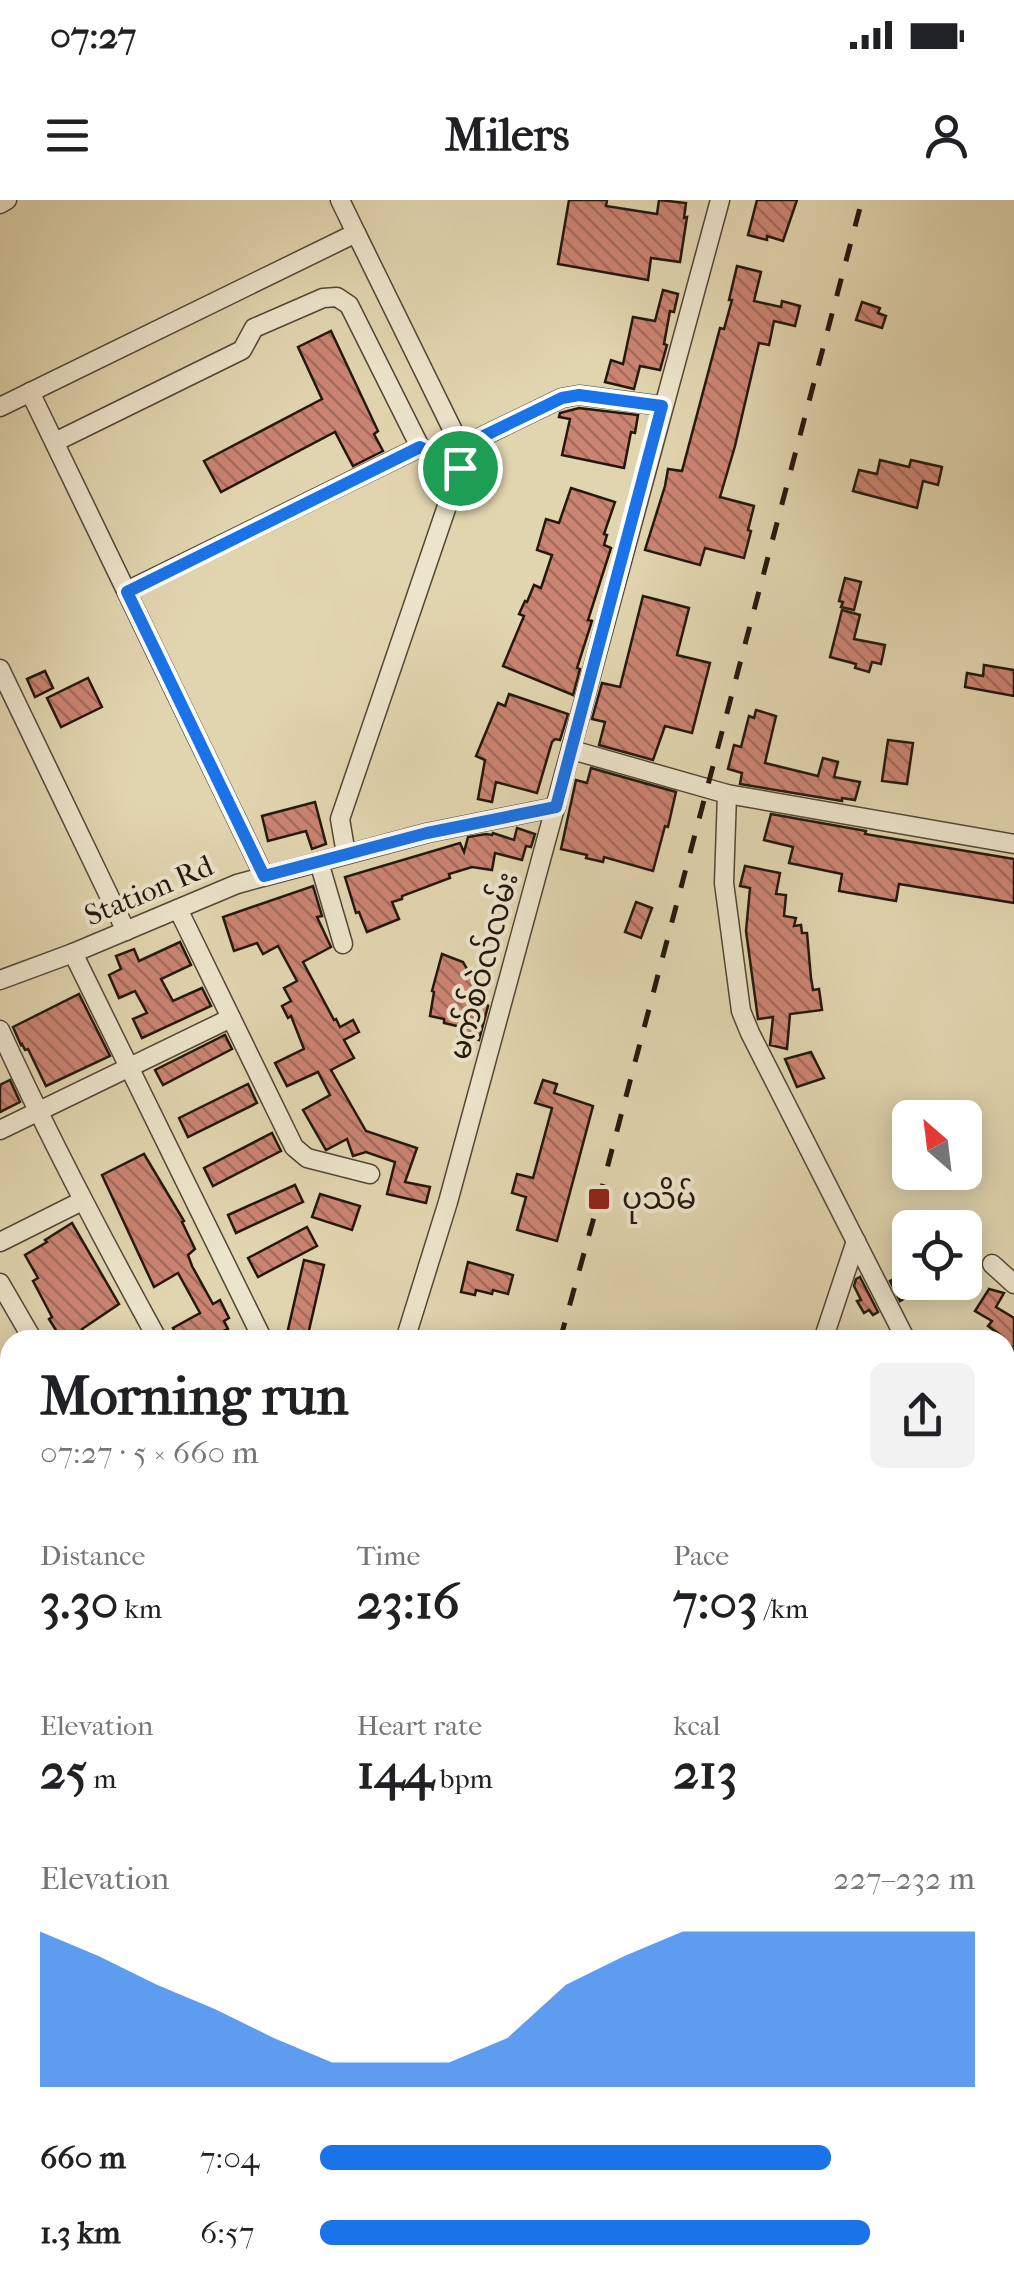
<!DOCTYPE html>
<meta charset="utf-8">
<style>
:root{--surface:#fff;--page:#f2f2f2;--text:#202124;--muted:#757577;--accent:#1a73e8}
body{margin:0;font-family:"IM FELL French Canon","Noto Sans Myanmar",serif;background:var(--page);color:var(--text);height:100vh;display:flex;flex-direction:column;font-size:38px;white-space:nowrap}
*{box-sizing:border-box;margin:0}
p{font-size:32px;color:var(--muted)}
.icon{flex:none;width:55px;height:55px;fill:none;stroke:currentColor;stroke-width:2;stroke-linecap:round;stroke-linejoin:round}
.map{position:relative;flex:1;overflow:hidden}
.panel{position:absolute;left:0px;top:1130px;width:1015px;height:962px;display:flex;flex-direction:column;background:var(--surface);border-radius:30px 30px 0 0;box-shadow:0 5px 25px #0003}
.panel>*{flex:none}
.needle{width:65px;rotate:332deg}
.controls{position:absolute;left:892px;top:900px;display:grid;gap:20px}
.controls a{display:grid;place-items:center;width:90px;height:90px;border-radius:15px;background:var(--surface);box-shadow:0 5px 25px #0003;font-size:50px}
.pin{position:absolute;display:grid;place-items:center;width:85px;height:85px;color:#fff;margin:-42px;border:5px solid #fff;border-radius:50%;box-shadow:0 2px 10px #0007}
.round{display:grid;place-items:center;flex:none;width:105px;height:105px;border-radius:15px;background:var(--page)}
.summary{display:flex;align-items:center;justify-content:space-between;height:170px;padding:0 40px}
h1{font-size:55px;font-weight:700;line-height:75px}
.figures{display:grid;grid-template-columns:repeat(3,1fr);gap:15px;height:170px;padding:10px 40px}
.figures div{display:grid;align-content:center}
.figures b{font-size:50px;font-weight:700}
.figures small{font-size:28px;font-weight:400}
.figures p{font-size:28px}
.chart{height:280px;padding:20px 40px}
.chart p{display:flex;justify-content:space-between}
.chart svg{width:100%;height:180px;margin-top:10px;fill:var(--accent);opacity:.7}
ul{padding:0 40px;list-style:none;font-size:32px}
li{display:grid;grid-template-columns:160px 120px 1fr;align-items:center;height:75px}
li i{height:25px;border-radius:12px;background:var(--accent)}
.status{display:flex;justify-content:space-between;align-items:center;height:70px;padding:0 50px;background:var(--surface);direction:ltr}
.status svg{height:28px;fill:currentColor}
header{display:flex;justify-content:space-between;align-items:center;height:130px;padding:0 40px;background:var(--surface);font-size:45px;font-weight:700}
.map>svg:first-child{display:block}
.building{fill:url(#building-back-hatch);stroke:#23180c;stroke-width:2.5}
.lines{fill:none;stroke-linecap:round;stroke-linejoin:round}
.street-casing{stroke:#524735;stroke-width:21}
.street{stroke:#ece4cb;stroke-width:18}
.rail{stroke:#23180c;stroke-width:5;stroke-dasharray:18 18;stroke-linecap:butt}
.route-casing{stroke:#fff;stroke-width:20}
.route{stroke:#1a73e8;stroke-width:12}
.poi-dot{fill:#8f2418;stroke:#ece4cb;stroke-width:4}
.labels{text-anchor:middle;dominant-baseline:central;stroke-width:8;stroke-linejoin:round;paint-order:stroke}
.street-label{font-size:30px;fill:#23180c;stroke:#ece4cb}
.poi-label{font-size:30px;fill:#23180c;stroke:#ece4cb;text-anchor:start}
</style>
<div class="status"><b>07:27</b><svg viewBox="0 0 49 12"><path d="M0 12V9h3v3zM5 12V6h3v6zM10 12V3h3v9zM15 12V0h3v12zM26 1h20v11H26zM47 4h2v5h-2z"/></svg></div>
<header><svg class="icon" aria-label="menu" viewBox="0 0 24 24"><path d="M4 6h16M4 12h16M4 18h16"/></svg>Milers<svg class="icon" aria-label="person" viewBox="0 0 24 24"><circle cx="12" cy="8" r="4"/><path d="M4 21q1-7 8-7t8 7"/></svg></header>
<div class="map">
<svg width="1014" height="2091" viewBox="0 0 1014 2091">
<defs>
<pattern id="building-back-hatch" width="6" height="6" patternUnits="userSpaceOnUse" patternTransform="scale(2.5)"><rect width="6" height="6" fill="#cb8472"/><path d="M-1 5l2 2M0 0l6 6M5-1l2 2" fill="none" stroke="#a46b5c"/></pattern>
</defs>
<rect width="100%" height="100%" fill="#e1d5af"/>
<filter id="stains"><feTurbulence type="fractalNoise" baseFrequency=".002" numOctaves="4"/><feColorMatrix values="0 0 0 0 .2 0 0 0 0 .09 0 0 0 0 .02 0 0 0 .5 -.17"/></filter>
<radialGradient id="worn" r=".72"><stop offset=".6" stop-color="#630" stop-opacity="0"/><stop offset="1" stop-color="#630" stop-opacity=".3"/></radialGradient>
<g class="building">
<path d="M 569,0 L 607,0 L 606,6 L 657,14 L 659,0 L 686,3 L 684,18 L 687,17 L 680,62 L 651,58 L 648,80 L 558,64 Z"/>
<path d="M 757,0 L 797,0 L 783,41 L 767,36 L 767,40 L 748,35 Z"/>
<path d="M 737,66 L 761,72 L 754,101 L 781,107 L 782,101 L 800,106 L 795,126 L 774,121 L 769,145 L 759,143 L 735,246 L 720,297 L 754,306 L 748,330 L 751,331 L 744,358 L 705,348 L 700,365 L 645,350 L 665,286 L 668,269 L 682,271 L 720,128 L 724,129 L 732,100 L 729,100 Z"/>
<path d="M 663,90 L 678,94 L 674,112 L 670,111 L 664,144 L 667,145 L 660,170 L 640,166 L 634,189 L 605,182 L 611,160 L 623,164 L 633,117 L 655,121 Z"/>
<path d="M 862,102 L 880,108 L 878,113 L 886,116 L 882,128 L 856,120 Z"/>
<path d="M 331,131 L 378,231 L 374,234 L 383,251 L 353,266 L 335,232 L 221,292 L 204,261 L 322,199 L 298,147 Z"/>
<path d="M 579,208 L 638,215 L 635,233 L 631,232 L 624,268 L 562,255 L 570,219 L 559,217 L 560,213 Z"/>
<path d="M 880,260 L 909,267 L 911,260 L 942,267 L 938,285 L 923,281 L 917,308 L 853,291 L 859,270 L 877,274 Z"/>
<path d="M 571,288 L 615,302 L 604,334 L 607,335 L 604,345 L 611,348 L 588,420 L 592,421 L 577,468 L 580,469 L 573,495 L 503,466 L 524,416 L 519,414 L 525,401 L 527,402 L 534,385 L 541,388 L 552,355 L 537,350 L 546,319 L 559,323 Z"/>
<path d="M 845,378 L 861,382 L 854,410 L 841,407 L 843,402 L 839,401 Z"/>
<path d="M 643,396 L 689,408 L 677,455 L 710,463 L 692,533 L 665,526 L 653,560 L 599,545 L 605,522 L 592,519 L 602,483 L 620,487 Z"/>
<path d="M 842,410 L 860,415 L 854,439 L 885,445 L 881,464 L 872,462 L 869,472 L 855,468 L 856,464 L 830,457 Z"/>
<path d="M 984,465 L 1014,470 L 1014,496 L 965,487 L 967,473 L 983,476 Z"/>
<path d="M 45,471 L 53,488 L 35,497 L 27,479 Z"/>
<path d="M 88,478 L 102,507 L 61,527 L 47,498 Z"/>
<path d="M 509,494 L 568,514 L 560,540 L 555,539 L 552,542 L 537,593 L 496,582 L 492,602 L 478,599 L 485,560 L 476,556 L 498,503 L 505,506 Z"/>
<path d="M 756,510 L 776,516 L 765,563 L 818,576 L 823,558 L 838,562 L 834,577 L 860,582 L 855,600 L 842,598 L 842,601 L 740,584 L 742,573 L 728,569 L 734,545 L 741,547 L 749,516 L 754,518 Z"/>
<path d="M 888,540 L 913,543 L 907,584 L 882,581 Z"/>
<path d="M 591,568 L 676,592 L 668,627 L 665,626 L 653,671 L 604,657 L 603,662 L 586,658 L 587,655 L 561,649 L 576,580 L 587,583 Z"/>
<path d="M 315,602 L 326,644 L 312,649 L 306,631 L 268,641 L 262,616 Z"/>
<path d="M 771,614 L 866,631 L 865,634 L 1014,659 L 1014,703 L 899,684 L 896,701 L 839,691 L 842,674 L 789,663 L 793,647 L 764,640 Z"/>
<path d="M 517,628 L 535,634 L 531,647 L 526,646 L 522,660 L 495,653 L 492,670 L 472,667 L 449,674 L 450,678 L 402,696 L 402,699 L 392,702 L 399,719 L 367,732 L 359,712 L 356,713 L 345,677 L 460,643 L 464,652 L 468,637 L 486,634 L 492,635 L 493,633 L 514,640 Z"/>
<path d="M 745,666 L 780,673 L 776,694 L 786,695 L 784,716 L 796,718 L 794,726 L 801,725 L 802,733 L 807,733 L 811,778 L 813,790 L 819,789 L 822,810 L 790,814 L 787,849 L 770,845 L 773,817 L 758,819 L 746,731 L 750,688 L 740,686 Z"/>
<path d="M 313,686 L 322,716 L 317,717 L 331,747 L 303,762 L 334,820 L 336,819 L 340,827 L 353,820 L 359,832 L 344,840 L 354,858 L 331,870 L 366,931 L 417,948 L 405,982 L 430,987 L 426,1003 L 387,994 L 395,962 L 366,952 L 353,956 L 347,939 L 326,950 L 303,910 L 330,895 L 318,872 L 287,886 L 275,863 L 304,849 L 291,816 L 288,818 L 282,806 L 291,801 L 284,788 L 297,781 L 278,746 L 263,754 L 257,743 L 234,751 L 223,717 Z"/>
<path d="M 636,702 L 652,708 L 641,738 L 625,732 Z"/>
<path d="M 180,742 L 191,765 L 161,779 L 173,801 L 202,788 L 211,806 L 142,838 L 133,819 L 147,813 L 135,791 L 119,798 L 109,775 L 121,769 L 116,756 L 134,749 L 139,761 Z"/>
<path d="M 442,754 L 463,762 L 488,806 L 479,840 L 459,836 L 461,827 L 444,823 L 444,819 L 430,816 L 434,792 L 432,791 Z"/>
<path d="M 79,794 L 110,856 L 46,886 L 28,849 L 25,850 L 22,844 L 21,845 L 13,827 Z"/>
<path d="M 225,835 L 232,849 L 163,885 L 155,870 Z"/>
<path d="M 811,852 L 824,878 L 797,887 L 785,859 Z"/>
<path d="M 10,880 L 20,902 L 0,912 L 0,885 Z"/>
<path d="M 543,880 L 557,884 L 554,893 L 593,906 L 557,1041 L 517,1030 L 526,997 L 512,993 L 517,974 L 533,978 L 552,908 L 535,903 Z"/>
<path d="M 248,884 L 257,903 L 188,937 L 179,918 Z"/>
<path d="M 272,933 L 281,951 L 213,986 L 204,968 Z"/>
<path d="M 144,954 L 184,1021 L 182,1022 L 195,1049 L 188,1055 L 192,1066 L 213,1104 L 220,1100 L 229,1118 L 224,1121 L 228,1129 L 204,1140 L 179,1140 L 173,1128 L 200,1113 L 178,1073 L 154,1087 L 102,975 Z"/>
<path d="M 295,985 L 303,1002 L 236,1033 L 228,1015 Z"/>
<path d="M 320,994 L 360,1006 L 352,1030 L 312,1017 Z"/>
<path d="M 72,1023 L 119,1104 L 82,1129 L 89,1140 L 62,1140 L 49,1119 L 52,1117 L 33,1081 L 38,1078 L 25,1055 L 47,1042 L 45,1040 Z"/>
<path d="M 307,1027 L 317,1046 L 258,1077 L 248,1058 Z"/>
<path d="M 304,1060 L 324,1065 L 307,1139 L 287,1134 Z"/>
<path d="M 468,1062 L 513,1075 L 508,1094 L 493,1090 L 492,1094 L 476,1090 L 475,1095 L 461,1092 Z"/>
<path d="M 910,1070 L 910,1082 L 935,1082 L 900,1101 L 890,1081 Z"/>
<path d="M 860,1077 L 878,1112 L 873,1115 L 869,1110 L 864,1113 L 857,1101 L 861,1100 L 854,1086 L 856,1079 Z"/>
<path d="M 989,1089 L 1004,1093 L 996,1107 L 1014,1118 L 1014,1151 L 1003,1137 L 988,1126 L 992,1121 L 975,1111 Z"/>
</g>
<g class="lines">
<defs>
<g id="street">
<path d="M 340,0 L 356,33"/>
<path d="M 0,4 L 7,0"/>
<path d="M 30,192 L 264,676"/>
<path d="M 0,207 L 356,33 L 461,247 L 460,268"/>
<path d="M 55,242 L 242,150 L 254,128 L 323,98 L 337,97 L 349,105 L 420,247 L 127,391"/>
<path d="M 461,247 L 562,198 L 579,195 L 663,206"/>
<path d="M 0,469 L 126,731"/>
<path d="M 572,550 L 727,594 L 1014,644"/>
<path d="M 727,594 L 724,683 L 741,811 L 750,833 L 906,1140"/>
<path d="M 346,654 L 340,619 L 460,268 L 420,247"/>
<path d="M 319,662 L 343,744"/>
<path d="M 178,709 L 294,947 L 307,958 L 370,974"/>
<path d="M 73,753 L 263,1140"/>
<path d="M 0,780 L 73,753 L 237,684 L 427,633 L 556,607"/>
<path d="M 0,830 C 48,936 102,1038 158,1140"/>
<path d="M 0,930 L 231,818"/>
<path d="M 0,1042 L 82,1001"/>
<path d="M 992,1064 L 1014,1084"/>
<path d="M 0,1083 L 33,1140"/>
<path d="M 405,1140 L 448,1002 L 720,0"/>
<path d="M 823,1140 L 856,1041"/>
<path d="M 1005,1252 L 1014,1254"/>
<path d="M 0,1265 L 10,1261"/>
<path d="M 1005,1303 L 1014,1314"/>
<path d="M 0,1364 L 10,1381"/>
<path d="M 1005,1425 L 1014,1400"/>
<path d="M 0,1504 L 10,1499"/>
<path d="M 0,1553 L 10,1549"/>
<path d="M 1005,1932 L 1014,1915"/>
<path d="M 867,2082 L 896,2091"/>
<path d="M 687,2091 L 691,2082"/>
<path d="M 923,2091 L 927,2082"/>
</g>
</defs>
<use href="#street" class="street-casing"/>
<use href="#street" class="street"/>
<g class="rail">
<path d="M 560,1140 L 599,999 L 862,0"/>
<path d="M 302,2091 L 304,2082"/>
</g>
</g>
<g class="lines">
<defs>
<path id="route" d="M 579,195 L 662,206 L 556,607 L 427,633 L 264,676 L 127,392 L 420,247 L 460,268 L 461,247 L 562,198 Z"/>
</defs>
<use href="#route" class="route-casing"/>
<use href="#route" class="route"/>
</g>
<rect class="poi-dot" x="587" y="987" width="24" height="24" rx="5"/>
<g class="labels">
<g class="street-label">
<text transform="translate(149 691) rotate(-23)">Station Rd</text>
<text transform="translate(484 766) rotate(-75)">မက်စ်ဝဲလ်လမ်း</text>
</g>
<g class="poi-label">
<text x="622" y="999">ပုသိမ်</text>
</g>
</g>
<rect width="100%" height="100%" filter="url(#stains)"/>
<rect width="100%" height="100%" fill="url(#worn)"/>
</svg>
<div class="controls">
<a><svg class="needle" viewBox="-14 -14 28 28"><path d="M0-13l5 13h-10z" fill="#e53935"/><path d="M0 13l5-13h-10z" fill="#757577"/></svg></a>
<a><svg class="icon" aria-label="locate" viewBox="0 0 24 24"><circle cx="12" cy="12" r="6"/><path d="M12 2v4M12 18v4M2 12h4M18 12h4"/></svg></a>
</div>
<div class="pin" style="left:460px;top:268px;background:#1e9e55"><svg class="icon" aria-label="arrive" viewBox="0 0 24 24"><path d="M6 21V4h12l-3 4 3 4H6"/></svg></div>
<section class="panel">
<div class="summary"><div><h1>Morning run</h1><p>07:27 · 5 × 660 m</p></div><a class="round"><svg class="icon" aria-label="share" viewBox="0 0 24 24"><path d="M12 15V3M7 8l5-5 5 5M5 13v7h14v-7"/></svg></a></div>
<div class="figures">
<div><p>Distance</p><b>3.30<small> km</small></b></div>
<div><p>Time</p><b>23:16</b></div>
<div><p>Pace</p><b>7:03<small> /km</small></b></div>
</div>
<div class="figures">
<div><p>Elevation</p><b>25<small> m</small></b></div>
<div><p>Heart rate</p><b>144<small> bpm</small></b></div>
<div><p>kcal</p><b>213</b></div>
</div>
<div class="chart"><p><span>Elevation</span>227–232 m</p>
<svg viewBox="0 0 160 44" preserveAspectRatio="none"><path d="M0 44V6L10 12L20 19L30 25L40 32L50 38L60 38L70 38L80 32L90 19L100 12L110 6L120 6L130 6L140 6L150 6L160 6V44z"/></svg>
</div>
<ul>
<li><b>660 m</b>7:04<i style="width:78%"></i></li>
<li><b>1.3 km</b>6:57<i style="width:84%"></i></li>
</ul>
</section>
</div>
